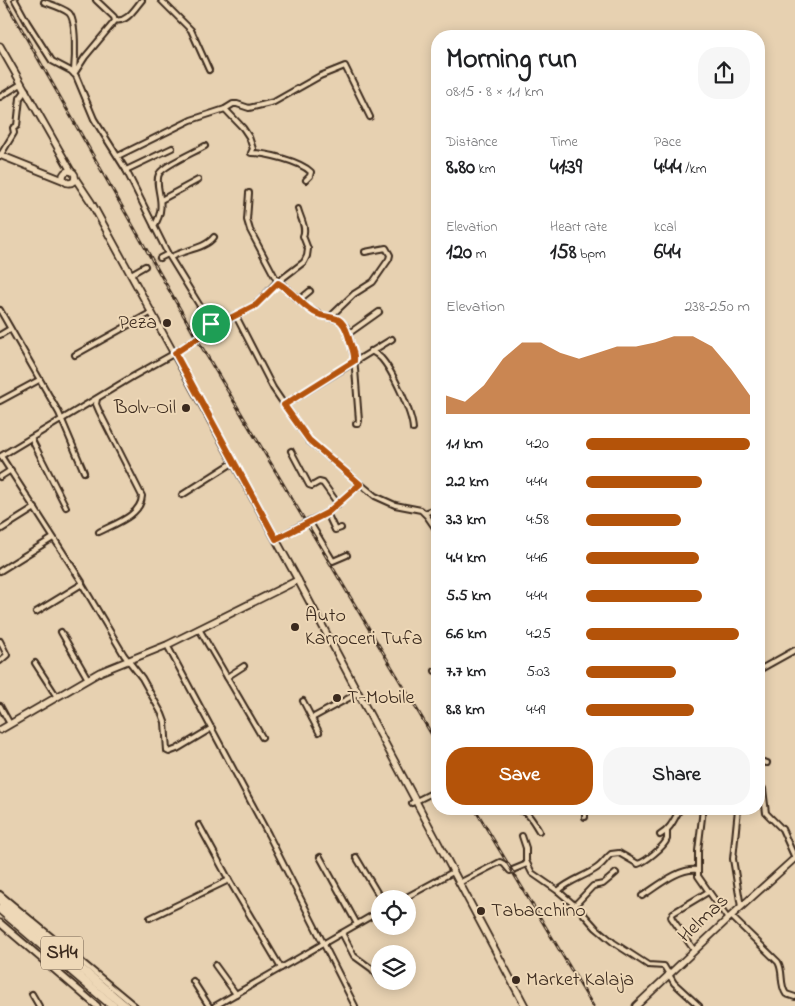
<!DOCTYPE html>
<meta charset="utf-8">
<style>
:root{--surface:#fff;--page:#f6f6f6;--text:#202124;--muted:#757577;--accent:#b45309}
body{margin:0;font-family:"Indie Flower",sans-serif;background:var(--page);color:var(--text);height:100vh;display:flex;flex-direction:column;font-size:19px;white-space:nowrap}
*{box-sizing:border-box;margin:0}
p{font-size:16px;color:var(--muted)}
.icon{flex:none;width:28px;height:28px;fill:none;stroke:currentColor;stroke-width:2;stroke-linecap:round;stroke-linejoin:round}
.map{position:relative;flex:1;overflow:hidden}
.side{position:absolute;left:431px;top:30px;width:334px;height:785px;display:flex;flex-direction:column;background:var(--surface);border-radius:20px;box-shadow:0 2px 12px #0003}
.side>*{flex:none}
.fabs{position:absolute;left:371px;top:890px;display:grid;gap:10px}
.fabs a{display:grid;place-items:center;width:45px;height:45px;border-radius:50%;background:var(--surface);box-shadow:0 2px 12px #0003;font-size:25px}
.pin{position:absolute;display:grid;place-items:center;width:42px;height:42px;color:#fff;margin:-21px;border:2px solid #fff;border-radius:50%;box-shadow:0 1px 5px #0007}
.round{display:grid;place-items:center;flex:none;width:52px;height:52px;border-radius:20px;background:var(--page)}
.head{display:flex;align-items:center;justify-content:space-between;height:85px;padding:0 15px}
h1{font-size:28px;font-weight:800;line-height:38px}
.stats{display:grid;grid-template-columns:repeat(3,1fr);gap:8px;height:85px;padding:5px 15px}
.stats div{display:grid;align-content:center}
.stats b{font-size:21px;font-weight:800}
.stats small{font-size:14px;font-weight:400}
.stats p{font-size:14px}
.chart{height:140px;padding:10px 15px}
.chart p{display:flex;justify-content:space-between}
.chart svg{width:100%;height:90px;margin-top:5px;fill:var(--accent);opacity:.7}
.cta{display:flex;gap:10px;margin-top:auto;padding:10px 15px}
.cta a{flex:1;height:58px;border-radius:20px;background:var(--accent);color:#fff;font-size:20px;font-weight:800;line-height:58px;text-align:center}
.cta a+a{background:var(--page);color:var(--text)}
ul{padding:0 15px;list-style:none;font-size:16px}
li{display:grid;grid-template-columns:80px 60px 1fr;align-items:center;height:38px}
li i{height:12px;border-radius:6px;background:var(--accent)}
.map>svg:first-child{display:block}
.lines{fill:none;stroke-linecap:round;stroke-linejoin:round}
.street-tunnel{stroke:#c5b094;stroke-width:4;stroke-dasharray:4 2;stroke-linecap:butt}
.street-casing{stroke:#3b2a1e;stroke-width:8}
.secondary-casing{stroke:#3b2a1e;stroke-width:9}
.highway-casing{stroke:#3b2a1e;stroke-width:11}
.street{stroke:#eed8b7;stroke-width:4}
.secondary{stroke:#eed8b7;stroke-width:5.5}
.highway{stroke:#eed8b7;stroke-width:8}
.rail-casing{stroke:#3b2a1e;stroke-width:3}
.rail{stroke:#eed8b7;stroke-width:1;stroke-dasharray:4;stroke-linecap:butt}
.route-casing{stroke:#fff;stroke-width:10}
.route{stroke:#b45309;stroke-width:6}
.poi-dot{fill:#3b2a1e;stroke:#eed8b7;stroke-width:2}
.labels{text-anchor:middle;dominant-baseline:central;stroke-width:4;stroke-linejoin:round;paint-order:stroke}
.shield{fill:#eed8b7;stroke:#715e4c;stroke-width:1}
.shield-label{font-size:19px;font-weight:bold;fill:#3b2a1e}
.poi-label{font-size:20px;fill:#3b2a1e;stroke:#eed8b7;text-anchor:start}
.street-label{font-size:20px;fill:#3b2a1e;stroke:#eed8b7}
</style>
<div class="map">
<svg width="795" height="1006" viewBox="0 0 795 1006">
<rect width="100%" height="100%" fill="#e7d1b1"/>
<filter id="ink" filterUnits="userSpaceOnUse"><feTurbulence type="fractalNoise" baseFrequency=".02" numOctaves="2"/><feDisplacementMap in="SourceGraphic" scale="10" xChannelSelector="R" yChannelSelector="G"/><feConvolveMatrix kernelMatrix="1 2 1 2 8 2 1 2 1" color-interpolation-filters="sRGB"/></filter>
<g filter="url(#ink)">
<g class="lines">
<path class="street-tunnel" d="M 145,266 L 160,258"/>
<defs>
<g id="street">
<path d="M 15,0 L 27,22 L 52,61 L 71,71 L 76,76 L 94,119 L 126,170 L 168,254 L 211,324 L 215,326"/>
<path d="M 161,0 L 191,30 L 209,70"/>
<path d="M 44,2 C 52,5 63,8 69,13 C 77,21 75,60 74,71"/>
<path d="M 115,20 C 127,23 135,8 142,0"/>
<path d="M 74,74 L 85,57 L 115,21 L 114,17 L 96,0"/>
<path d="M 0,97 L 21,84"/>
<path d="M 225,109 L 243,128 L 249,137 L 253,149 L 251,153 C 266,153 300,161 311,172 L 310,176 L 306,180"/>
<path d="M 0,156 L 14,133 L 13,128 L 17,126 L 20,98 L 26,90"/>
<path d="M 118,156 L 191,120 L 225,109 L 233,104 L 237,104 L 249,108 L 274,102 L 320,76 L 345,66 L 370,117"/>
<path d="M 126,170 L 172,148"/>
<path d="M 249,193 L 247,220 L 250,230 L 276,279 L 309,309 L 321,315 L 339,320 L 346,327 L 354,356 L 359,421 L 358,424 L 356,424"/>
<path d="M 161,200 L 198,180"/>
<path d="M 154,226 C 169,204 153,187 159,174 C 164,165 195,152 205,146"/>
<path d="M 171,257 C 183,250 205,249 214,237"/>
<path d="M 160,258 L 168,254"/>
<path d="M 131,274 L 145,266"/>
<path d="M 299,300 L 310,291"/>
<path d="M 0,310 L 59,413 L 84,472"/>
<path d="M 236,316 L 273,388 L 309,441 L 375,496 L 395,505 L 421,510 L 427,516 L 438,532"/>
<path d="M 330,317 L 354,294 L 373,282 L 389,259 L 390,255 L 386,248 L 365,252"/>
<path d="M 348,334 L 379,312"/>
<path d="M 0,335 L 10,329"/>
<path d="M 371,351 C 375,353 378,355 381,358 C 392,370 412,412 413,429"/>
<path d="M 75,355 L 152,312"/>
<path d="M 97,399 L 96,404 L 99,411 L 142,496 C 141,516 114,524 99,532"/>
<path d="M 0,401 L 39,380"/>
<path d="M 284,405 L 392,339"/>
<path d="M 31,438 L 66,507"/>
<path d="M 291,451 L 309,485 L 312,486 L 319,482 L 323,483 L 338,504"/>
<path d="M 0,477 L 11,470"/>
<path d="M 182,495 L 231,464"/>
<path d="M 327,513 L 335,530 L 341,528"/>
<path d="M 425,513 L 438,508"/>
<path d="M 309,521 L 333,561 L 347,555"/>
<path d="M 0,530 L 35,508"/>
<path d="M 276,539 L 305,523 L 327,513 L 360,484"/>
<path d="M 0,571 L 53,538"/>
<path d="M 82,584 L 124,655 L 142,678 L 162,714 L 165,722 L 167,751 L 169,752 L 177,749 L 212,728"/>
<path d="M 36,612 L 82,584 L 82,582 L 1,456 L 132,377 L 175,353 L 215,326 L 256,305 L 275,284 L 304,262 L 307,256 L 308,249 L 303,236 C 307,228 300,217 298,209"/>
<path d="M 199,629 L 262,737"/>
<path d="M 61,632 L 88,679"/>
<path d="M 0,641 L 7,655 L 0,661"/>
<path d="M 167,645 L 268,834 L 355,1006"/>
<path d="M 35,663 L 57,697"/>
<path d="M 759,670 L 795,650"/>
<path d="M 435,671 L 438,670"/>
<path d="M 227,677 L 244,666"/>
<path d="M 303,701 L 319,732"/>
<path d="M 0,706 L 10,724"/>
<path d="M 312,718 L 358,693"/>
<path d="M 759,761 L 767,763"/>
<path d="M 763,789 L 766,813 L 782,829 L 795,858"/>
<path d="M 412,803 L 438,790"/>
<path d="M 508,809 C 528,809 529,815 539,831"/>
<path d="M 585,809 L 585,817"/>
<path d="M 703,809 L 698,851 L 698,876 L 728,919"/>
<path d="M 738,809 L 733,859 L 741,907"/>
<path d="M 199,825 L 229,880 L 281,968"/>
<path d="M 660,835 C 671,829 674,819 680,809"/>
<path d="M 522,836 L 526,848 L 526,861 L 532,873 L 558,891 L 579,909 L 596,928 L 614,943 L 648,965 L 664,966 L 674,983 L 699,1006"/>
<path d="M 320,857 L 357,924"/>
<path d="M 356,857 L 381,899"/>
<path d="M 459,883 L 500,862 L 504,864 L 510,871 L 527,864"/>
<path d="M 558,891 C 570,880 584,877 597,868 C 603,864 606,858 611,854 L 619,853 L 638,864 C 645,862 664,847 667,839 C 667,839 667,831 667,831"/>
<path d="M 0,894 L 135,1006"/>
<path d="M 642,896 C 658,886 678,868 697,870"/>
<path d="M 403,899 L 453,872"/>
<path d="M 575,905 L 593,886 L 603,884 L 616,873"/>
<path d="M 731,916 L 778,962 C 784,972 779,984 786,994 L 795,997"/>
<path d="M 150,918 L 229,880"/>
<path d="M 342,933 L 354,956 L 372,969 L 380,979"/>
<path d="M 694,950 L 671,917 L 673,913 L 708,892"/>
<path d="M 215,965 L 236,994"/>
<path d="M 193,981 L 209,1006"/>
<path d="M 32,994 L 39,1006"/>
<path d="M 215,1006 L 380,911"/>
</g>
<g id="secondary">
<path d="M 0,46 L 71,171"/>
<path d="M 0,155 L 65,181"/>
<circle cx="69" cy="177" r="6"/>
<path d="M 75,178 L 91,202 L 298,580 L 525,1006"/>
<path d="M 0,730 L 100,672 L 167,645 L 298,580"/>
<path d="M 0,923 L 97,1006"/>
<path d="M 636,1006 L 731,916 L 795,858"/>
</g>
<g id="highway">
<path d="M 0,900 L 125,1006"/>
<path d="M 0,909 L 113,1006"/>
</g>
</defs>
<use href="#street" class="street-casing"/>
<use href="#secondary" class="secondary-casing"/>
<use href="#highway" class="highway-casing"/>
<use href="#street" class="street"/>
<use href="#secondary" class="secondary"/>
<use href="#highway" class="highway"/>
<defs>
<g id="rail">
<path d="M 5,0 L 197,339 L 438,745"/>
<path d="M 475,809 L 593,1006"/>
</g>
</defs>
<use href="#rail" class="rail-casing"/>
<use href="#rail" class="rail"/>
</g>
</g>
<g class="lines" filter="url(#ink)">
<defs>
<path id="route" d="M 278,283 C 289,289 298,300 308,308 C 330,326 341,305 350,342 C 352,348 355,354 354,361 L 284,405 L 309,440 L 360,484 L 327,513 L 276,539 L 175,353 L 211,329 L 211,324 L 215,326 L 256,305 Z"/>
</defs>
<use href="#route" class="route-casing"/>
<use href="#route" class="route"/>
</g>
<g class="poi-dot">
<circle cx="167" cy="323" r="5"/>
<circle cx="186" cy="408" r="5"/>
<circle cx="295" cy="627" r="5"/>
<circle cx="337" cy="698" r="5"/>
<circle cx="481" cy="911" r="5"/>
<circle cx="516" cy="980" r="5"/>
</g>
<g class="labels">
<rect class="shield" x="41" y="936.5" width="42" height="33" rx="4"/>
<g class="shield-label">
<text x="62" y="953">SH4</text>
</g>
<g class="poi-label">
<text x="157" y="323" text-anchor="end">Peza</text>
<text x="176" y="408" text-anchor="end">Bolv-Oil</text>
<text x="305" y="616">Auto<tspan x="305" dy="23">Karroceri Tufa</tspan></text>
<text x="347" y="698">T-Mobile</text>
<text x="491" y="911">Tabacchino</text>
<text x="526" y="980">Market Kalaja</text>
</g>
<g class="street-label">
<text transform="translate(704 919) rotate(-43)">Helmas</text>
</g>
</g>
</svg>
<div class="fabs">
<a><svg class="icon" aria-label="locate" viewBox="0 0 24 24"><circle cx="12" cy="12" r="6"/><path d="M12 2v4M12 18v4M2 12h4M18 12h4"/></svg></a>
<a><svg class="icon" aria-label="layers" viewBox="0 0 24 24"><path d="M12 4l9 5-9 5-9-5zM3 14l9 5 9-5"/></svg></a>
</div>
<div class="pin" style="left:211px;top:324px;background:#1e9e55"><svg class="icon" aria-label="arrive" viewBox="0 0 24 24"><path d="M6 21V4h12l-3 4 3 4H6"/></svg></div>
<section class="side">
<div class="head"><div><h1>Morning run</h1><p>08:15 · 8 × 1.1 km</p></div><a class="round"><svg class="icon" aria-label="share" viewBox="0 0 24 24"><path d="M12 15V3M7 8l5-5 5 5M5 13v7h14v-7"/></svg></a></div>
<div class="stats">
<div><p>Distance</p><b>8.80<small> km</small></b></div>
<div><p>Time</p><b>41:39</b></div>
<div><p>Pace</p><b>4:44<small> /km</small></b></div>
</div>
<div class="stats">
<div><p>Elevation</p><b>120<small> m</small></b></div>
<div><p>Heart rate</p><b>158<small> bpm</small></b></div>
<div><p>kcal</p><b>644</b></div>
</div>
<div class="chart"><p><span>Elevation</span>238–250 m</p>
<svg viewBox="0 0 160 44" preserveAspectRatio="none"><path d="M0 44V35L10 38L20 30L30 17L40 9L50 9L60 14L70 17L80 14L90 11L100 11L110 9L120 6L130 6L140 11L150 22L160 35V44z"/></svg>
</div>
<ul>
<li><b>1.1 km</b>4:20<i style="width:100%"></i></li>
<li><b>2.2 km</b>4:44<i style="width:71%"></i></li>
<li><b>3.3 km</b>4:58<i style="width:58%"></i></li>
<li><b>4.4 km</b>4:46<i style="width:69%"></i></li>
<li><b>5.5 km</b>4:44<i style="width:71%"></i></li>
<li><b>6.6 km</b>4:25<i style="width:93%"></i></li>
<li><b>7.7 km</b>5:03<i style="width:55%"></i></li>
<li><b>8.8 km</b>4:49<i style="width:66%"></i></li>
</ul>
<div class="cta"><a>Save</a><a>Share</a></div>
</section>
</div>
